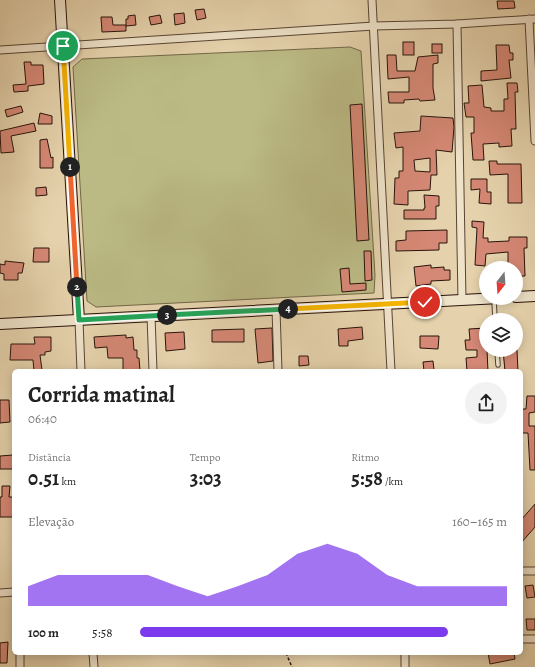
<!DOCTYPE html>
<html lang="pt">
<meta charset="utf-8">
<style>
:root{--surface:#fff;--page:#f2f2f2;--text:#222;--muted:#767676;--accent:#7c3aed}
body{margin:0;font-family:Alegreya,serif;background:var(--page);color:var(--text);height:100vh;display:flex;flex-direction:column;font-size:15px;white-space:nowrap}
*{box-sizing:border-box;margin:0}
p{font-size:13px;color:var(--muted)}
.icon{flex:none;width:22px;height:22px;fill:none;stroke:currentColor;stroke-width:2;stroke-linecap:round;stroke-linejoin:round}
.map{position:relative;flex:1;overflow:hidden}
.side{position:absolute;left:12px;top:369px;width:511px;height:286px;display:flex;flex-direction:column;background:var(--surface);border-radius:6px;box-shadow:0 2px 10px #0003}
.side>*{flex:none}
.needle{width:26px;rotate:197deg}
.fabs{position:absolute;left:479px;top:261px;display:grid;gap:8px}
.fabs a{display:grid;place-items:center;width:44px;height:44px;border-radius:50%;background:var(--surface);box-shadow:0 2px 10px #0003;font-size:20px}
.pin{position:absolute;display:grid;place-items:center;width:34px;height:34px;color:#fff;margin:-17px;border:2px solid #fff;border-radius:50%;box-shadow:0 1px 4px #0007}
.km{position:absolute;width:20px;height:20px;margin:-10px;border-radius:50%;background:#222;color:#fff;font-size:11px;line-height:20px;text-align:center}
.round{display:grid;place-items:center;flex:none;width:42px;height:42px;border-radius:21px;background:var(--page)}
.headline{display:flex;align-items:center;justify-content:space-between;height:68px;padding:0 16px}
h1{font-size:22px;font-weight:600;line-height:30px}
.stats{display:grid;grid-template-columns:repeat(3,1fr);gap:6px;height:68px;padding:4px 16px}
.stats div{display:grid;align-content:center}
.stats b{font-size:20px;font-weight:600}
.stats small{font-size:11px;font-weight:400}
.stats p{font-size:11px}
.chart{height:112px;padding:8px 16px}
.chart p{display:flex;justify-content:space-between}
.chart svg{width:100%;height:72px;margin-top:4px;fill:var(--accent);opacity:.7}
ul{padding:0 16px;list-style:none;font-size:13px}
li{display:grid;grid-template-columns:64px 48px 1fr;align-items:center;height:30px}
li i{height:10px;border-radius:5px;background:var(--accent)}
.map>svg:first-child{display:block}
.green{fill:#bbba85;stroke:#726748}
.building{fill:#d58875;stroke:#29140b;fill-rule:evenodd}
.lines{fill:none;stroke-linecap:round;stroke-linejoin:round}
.lane-casing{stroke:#584433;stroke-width:5.5}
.street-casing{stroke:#584433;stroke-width:9}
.secondary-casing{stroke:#29140b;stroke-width:12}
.path{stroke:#29140b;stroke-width:1.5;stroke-dasharray:3 2;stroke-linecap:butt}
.lane{stroke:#eee2c9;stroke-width:3.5}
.street{stroke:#eee2c9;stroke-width:7}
.secondary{stroke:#eee2c9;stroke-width:10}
.split-1-casing{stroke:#fff;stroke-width:8}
.split-2-casing{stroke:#fff;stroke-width:8}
.split-3-casing{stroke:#fff;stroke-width:8}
.split-4-casing{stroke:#fff;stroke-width:8}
.split-5-casing{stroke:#fff;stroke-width:8}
.split-1{stroke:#f5b400;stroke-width:5}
.split-2{stroke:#f0652b;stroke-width:5}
.split-3{stroke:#22a559;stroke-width:5}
.split-4{stroke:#22a559;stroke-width:5}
.split-5{stroke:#f5b400;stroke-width:5}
</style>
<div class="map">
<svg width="535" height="667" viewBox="0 0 535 667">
<rect width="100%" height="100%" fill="#e5d2ac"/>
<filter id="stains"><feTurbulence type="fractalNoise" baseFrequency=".005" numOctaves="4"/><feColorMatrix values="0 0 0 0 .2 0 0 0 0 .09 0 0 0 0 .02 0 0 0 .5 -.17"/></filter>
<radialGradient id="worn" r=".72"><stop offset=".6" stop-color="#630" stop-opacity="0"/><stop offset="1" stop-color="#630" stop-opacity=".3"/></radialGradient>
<path class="green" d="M 350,47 L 361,51 L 375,275 L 374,293 L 96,307 L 87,301 L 73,67 L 82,59 Z"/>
<g class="building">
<path d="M 497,1 L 514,1 L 515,8 L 498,9 Z"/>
<path d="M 204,9 L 206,18 L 197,20 L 195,10 Z"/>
<path d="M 184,13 L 185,23 L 175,25 L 174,14 Z"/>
<path d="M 135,15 L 136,25 L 126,26 L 126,19 L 128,19 L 128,16 Z"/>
<path d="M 160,15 L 162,23 L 151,25 L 149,17 Z"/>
<path d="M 101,17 L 112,17 L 113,25 L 126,25 L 126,31 L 102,32 Z"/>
<rect x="403" y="42" width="11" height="13"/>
<rect x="432" y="44" width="10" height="9"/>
<path d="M 496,45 L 509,45 L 510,53 L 513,53 L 513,60 L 509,60 L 511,78 L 481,81 L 481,71 L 497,70 Z"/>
<path d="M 387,55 L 396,55 L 397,71 L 415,71 L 418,57 L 438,55 L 438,63 L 433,64 L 433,88 L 435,100 L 420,101 L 419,99 L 404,100 L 404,103 L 389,103 L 388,92 L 409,92 L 409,77 L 388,79 Z"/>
<path d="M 24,62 L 31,62 L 31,65 L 43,65 L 44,84 L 28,86 L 28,91 L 14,92 L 13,85 L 26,84 Z"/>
<path d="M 507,83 L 517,83 L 518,92 L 515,92 L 516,129 L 511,129 L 512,146 L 499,147 L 499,143 L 483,144 L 484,160 L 473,160 L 471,133 L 474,133 L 474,117 L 466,117 L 464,103 L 469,103 L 468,86 L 482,85 L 484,107 L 491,108 L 491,111 L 504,111 L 504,99 L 508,99 Z"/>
<path d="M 362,104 L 369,240 L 357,241 L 350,105 Z"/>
<path d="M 21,106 L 23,112 L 7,117 L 5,110 Z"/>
<path d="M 40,113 L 52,116 L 52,124 L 38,124 Z"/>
<path d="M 421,116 L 453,118 L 454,127 L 452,152 L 436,150 L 437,175 L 431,175 L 430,190 L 408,191 L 408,205 L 394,204 L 395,178 L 399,178 L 399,171 L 403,171 L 403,147 L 396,148 L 394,133 L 420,131 ZM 430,158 L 430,172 L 415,171 L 414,160 Z"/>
<path d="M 34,123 L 36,131 L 11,136 L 14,152 L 1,153 L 0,131 Z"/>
<path d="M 47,139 L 51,158 L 53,157 L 53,168 L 40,168 L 40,140 Z"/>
<path d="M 489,161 L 497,161 L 497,164 L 521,164 L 522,203 L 508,203 L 508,174 L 490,175 Z"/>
<path d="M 471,179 L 487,179 L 487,192 L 491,192 L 491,204 L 479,203 L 480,189 L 471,190 Z"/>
<path d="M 46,187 L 47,195 L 36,196 L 36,188 Z"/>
<path d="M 424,195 L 439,196 L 439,206 L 436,206 L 436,219 L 404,219 L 404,210 L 424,210 L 424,208 L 425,208 Z"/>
<path d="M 472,221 L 484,222 L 483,238 L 488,238 L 488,242 L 509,241 L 509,237 L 527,237 L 527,248 L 524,248 L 525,276 L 516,276 L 516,268 L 508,268 L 508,252 L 486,254 L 485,266 L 475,265 L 477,228 L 472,227 Z"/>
<path d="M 447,230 L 447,243 L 439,243 L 439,250 L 396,251 L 396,241 L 406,240 L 406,231 Z"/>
<path d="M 34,248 L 49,248 L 49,262 L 33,262 Z"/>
<path d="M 364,251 L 371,251 L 372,280 L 365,281 Z"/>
<path d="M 5,261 L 24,263 L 22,273 L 18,273 L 18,280 L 4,280 L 4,274 L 0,273 L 0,264 L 5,265 Z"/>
<path d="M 431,265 L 431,268 L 444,267 L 444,270 L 450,270 L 450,280 L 431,281 L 431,284 L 416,286 L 414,267 Z"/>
<path d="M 349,268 L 350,284 L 366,283 L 366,290 L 342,292 L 340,269 Z"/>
<path d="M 362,327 L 363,339 L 348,341 L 348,346 L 339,346 L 338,329 Z"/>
<path d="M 272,328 L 273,361 L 258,363 L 255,329 Z"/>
<path d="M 486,328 L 488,371 L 467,371 L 466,358 L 477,357 L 477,350 L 466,350 L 465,340 L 470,340 L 469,329 Z"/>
<path d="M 244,329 L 244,342 L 212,342 L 212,330 Z"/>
<path d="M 184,332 L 185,349 L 166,351 L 165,333 Z"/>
<path d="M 126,335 L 126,338 L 133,337 L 134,350 L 137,350 L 137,358 L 139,358 L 140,371 L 123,371 L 123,358 L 108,358 L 107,347 L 95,348 L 94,337 Z"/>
<path d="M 420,336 L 439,336 L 438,349 L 420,348 Z"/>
<path d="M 34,337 L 51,337 L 51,351 L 45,352 L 45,355 L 40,355 L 42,370 L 34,371 L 33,360 L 10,360 L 11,344 L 35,344 Z"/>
<path d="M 503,350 L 517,350 L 518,371 L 505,371 Z"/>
<path d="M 299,356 L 308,356 L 309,365 L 299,366 Z"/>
<path d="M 433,361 L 434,370 L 424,371 L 423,362 Z"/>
<path d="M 527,396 L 535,396 L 535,412 L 529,413 L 529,426 L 535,426 L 535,470 L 530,470 L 528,433 L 521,433 L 521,409 L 526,409 Z"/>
<path d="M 0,400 L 9,400 L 10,422 L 0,423 Z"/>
<path d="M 13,455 L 13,469 L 0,469 L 0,456 Z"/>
<path d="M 2,486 L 10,486 L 9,497 L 14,497 L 14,517 L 0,517 L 0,497 L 2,497 Z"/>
<path d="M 535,504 L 535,527 L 521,543 L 521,520 Z"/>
<path d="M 533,585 L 535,597 L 527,598 L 525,586 Z"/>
<path d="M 526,619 L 535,619 L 535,630 L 527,630 Z"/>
<path d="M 8,642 L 7,663 L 0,663 L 0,643 Z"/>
<path d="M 488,653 L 514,653 L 515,659 L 490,664 Z"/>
</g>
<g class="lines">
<defs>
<g id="lane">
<path d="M 494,299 L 495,320"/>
<path d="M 497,350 L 498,365"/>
</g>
<g id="street">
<path d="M 372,0 L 391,371"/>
<path d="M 529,19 L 535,141"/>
<path d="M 457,24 L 462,300"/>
<path d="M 0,50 L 374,26 L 457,24 L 535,19"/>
<path d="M 276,309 L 278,371"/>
<path d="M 151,316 L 153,371"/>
<path d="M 79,320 L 81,371"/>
<path d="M 521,571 L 535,571"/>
<path d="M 0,593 L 14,592"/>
<path d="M 521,639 L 535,639"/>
<path d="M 20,653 L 20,667"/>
<path d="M 93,653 L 94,667"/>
<path d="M 405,653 L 405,667"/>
</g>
<g id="secondary">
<path d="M 60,0 L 79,320"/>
<path d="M 516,297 L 535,296"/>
<path d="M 0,324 L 500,298"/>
</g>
</defs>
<use href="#lane" class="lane-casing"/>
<use href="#street" class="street-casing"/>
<use href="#secondary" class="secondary-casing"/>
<path class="path" d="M 286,653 L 292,667"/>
<use href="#lane" class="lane"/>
<use href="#street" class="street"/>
<use href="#secondary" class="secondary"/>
</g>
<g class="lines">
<defs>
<path id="split-1" d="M 63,46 L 70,167"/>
<path id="split-2" d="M 70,167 L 77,287"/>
<path id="split-3" d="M 77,287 L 79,320 L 167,315"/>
<path id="split-4" d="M 167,315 L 288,309"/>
<path id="split-5" d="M 288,309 L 425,302"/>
</defs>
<use href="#split-1" class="split-1-casing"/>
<use href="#split-2" class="split-2-casing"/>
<use href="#split-3" class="split-3-casing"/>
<use href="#split-4" class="split-4-casing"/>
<use href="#split-5" class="split-5-casing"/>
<use href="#split-1" class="split-1"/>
<use href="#split-2" class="split-2"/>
<use href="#split-3" class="split-3"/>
<use href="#split-4" class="split-4"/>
<use href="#split-5" class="split-5"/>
</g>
<rect width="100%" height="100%" filter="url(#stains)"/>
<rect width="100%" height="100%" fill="url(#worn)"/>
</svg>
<div class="fabs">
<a><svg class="needle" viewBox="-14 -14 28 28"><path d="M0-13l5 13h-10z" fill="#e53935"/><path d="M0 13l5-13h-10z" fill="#767676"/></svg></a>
<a><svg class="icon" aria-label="layers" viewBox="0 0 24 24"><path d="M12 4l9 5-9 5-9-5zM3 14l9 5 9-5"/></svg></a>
</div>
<div class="pin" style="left:63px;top:46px;background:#1e9e55"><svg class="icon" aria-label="arrive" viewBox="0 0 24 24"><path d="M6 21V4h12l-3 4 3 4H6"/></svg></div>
<div class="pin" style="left:425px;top:302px;background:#d93025"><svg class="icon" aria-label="check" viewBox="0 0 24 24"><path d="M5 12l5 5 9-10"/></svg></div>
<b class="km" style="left:70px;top:167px">1</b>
<b class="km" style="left:77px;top:287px">2</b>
<b class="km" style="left:167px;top:315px">3</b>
<b class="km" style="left:288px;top:309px">4</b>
<section class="side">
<div class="headline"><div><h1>Corrida matinal</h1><p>06:40</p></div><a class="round"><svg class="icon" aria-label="share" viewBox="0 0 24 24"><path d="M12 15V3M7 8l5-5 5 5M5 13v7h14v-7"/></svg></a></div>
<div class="stats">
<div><p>Distância</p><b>0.51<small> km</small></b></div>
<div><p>Tempo</p><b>3:03</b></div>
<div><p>Ritmo</p><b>5:58<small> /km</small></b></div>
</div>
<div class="chart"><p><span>Elevação</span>160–165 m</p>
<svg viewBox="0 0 160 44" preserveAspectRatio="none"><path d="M0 44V32L10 25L20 25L30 25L40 25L50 32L60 38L70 32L80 25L90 12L100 6L110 12L120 25L130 32L140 32L150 32L160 32V44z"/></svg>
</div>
<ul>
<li><b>100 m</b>5:58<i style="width:84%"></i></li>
</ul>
</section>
</div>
